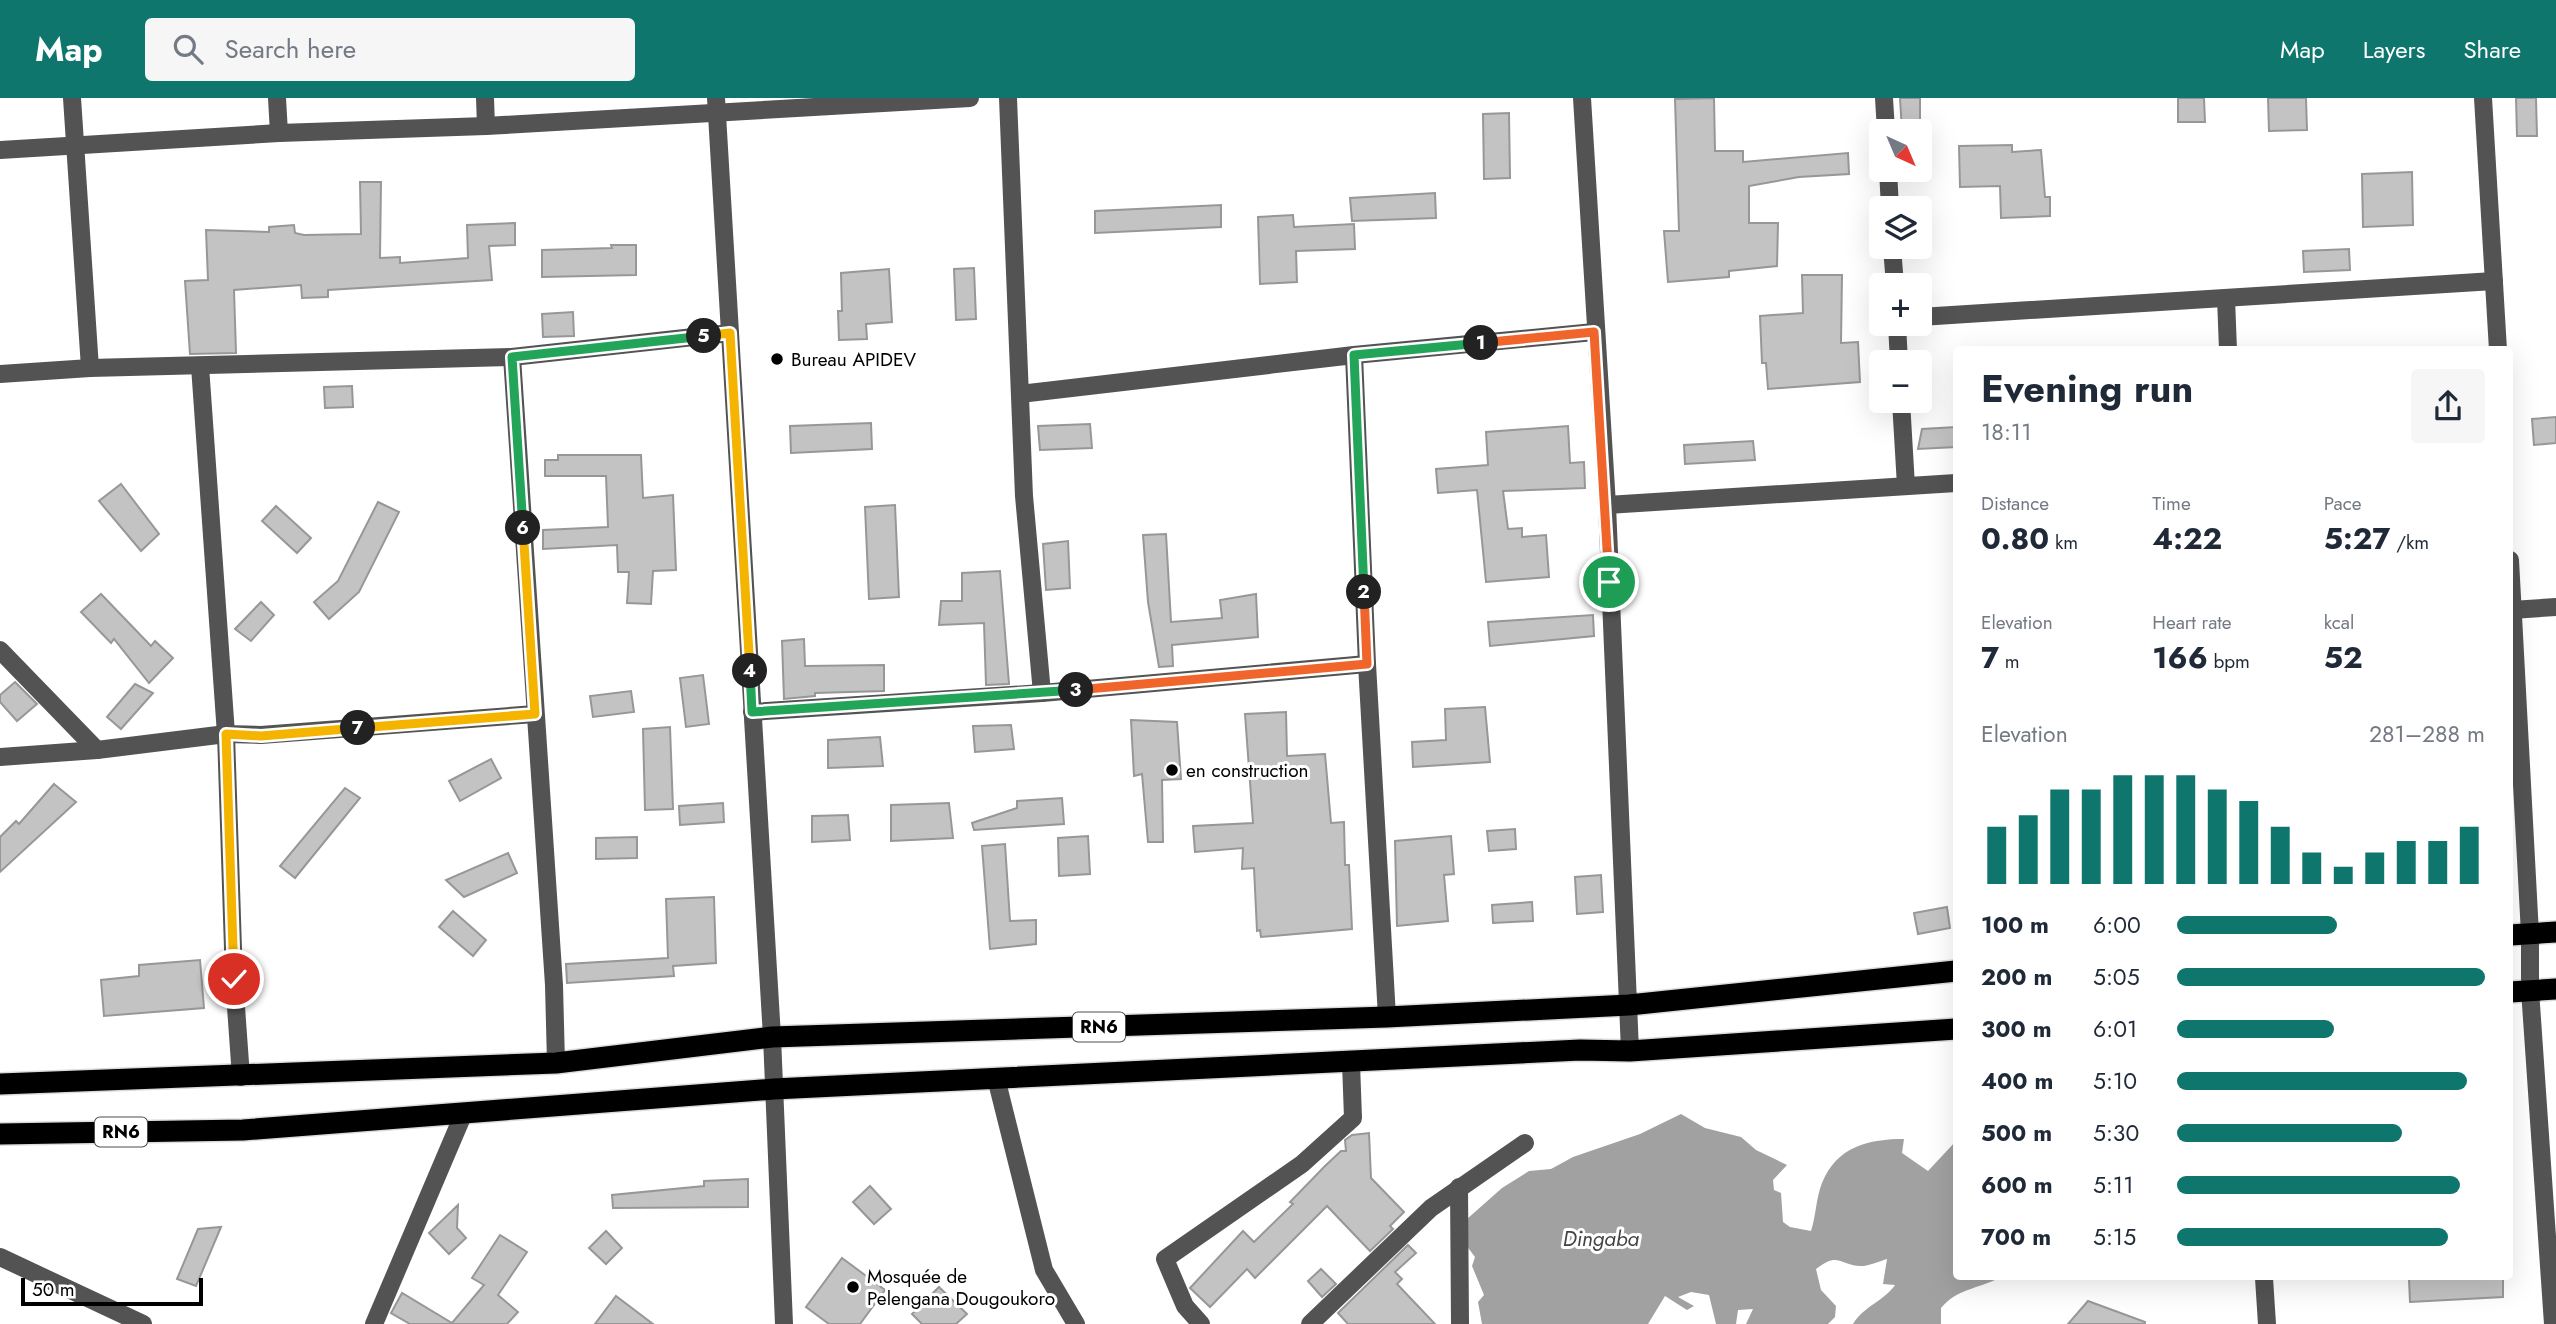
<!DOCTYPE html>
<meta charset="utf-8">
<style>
:root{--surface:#fff;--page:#f6f6f7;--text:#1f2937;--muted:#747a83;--accent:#0f766e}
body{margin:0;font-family:Jost,sans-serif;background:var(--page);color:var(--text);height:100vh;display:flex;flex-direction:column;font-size:26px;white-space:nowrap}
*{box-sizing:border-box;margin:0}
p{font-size:23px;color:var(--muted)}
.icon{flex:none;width:38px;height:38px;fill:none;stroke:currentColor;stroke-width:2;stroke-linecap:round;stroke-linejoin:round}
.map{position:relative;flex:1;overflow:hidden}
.drawer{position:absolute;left:1953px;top:248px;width:560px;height:934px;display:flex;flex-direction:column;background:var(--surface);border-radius:7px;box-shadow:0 7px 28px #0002}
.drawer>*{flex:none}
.needle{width:46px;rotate:136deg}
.tools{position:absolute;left:1869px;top:21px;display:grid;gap:14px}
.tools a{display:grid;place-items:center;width:63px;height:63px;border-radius:7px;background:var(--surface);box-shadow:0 7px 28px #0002;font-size:35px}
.scale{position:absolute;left:21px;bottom:18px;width:182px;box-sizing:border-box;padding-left:7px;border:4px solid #000;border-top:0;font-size:19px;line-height:24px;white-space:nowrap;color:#000;-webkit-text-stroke:5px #fff;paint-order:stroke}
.pin{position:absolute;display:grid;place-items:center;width:60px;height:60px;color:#fff;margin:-30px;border:4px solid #fff;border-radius:50%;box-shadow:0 2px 7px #0007}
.km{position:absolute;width:35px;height:35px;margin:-18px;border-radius:50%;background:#222;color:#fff;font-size:19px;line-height:35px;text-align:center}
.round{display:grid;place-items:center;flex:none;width:74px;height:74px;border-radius:7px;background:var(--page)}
.headline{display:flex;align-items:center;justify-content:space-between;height:119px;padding:0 28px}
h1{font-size:38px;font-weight:700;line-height:52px}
.metrics{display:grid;grid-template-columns:repeat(3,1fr);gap:10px;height:119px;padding:7px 28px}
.metrics div{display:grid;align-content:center}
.metrics b{font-size:30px;font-weight:700}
.metrics small{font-size:19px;font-weight:400}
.metrics p{font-size:19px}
.chart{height:196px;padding:14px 28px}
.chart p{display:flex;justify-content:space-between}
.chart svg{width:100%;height:126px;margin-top:7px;stroke:var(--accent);stroke-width:6}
ul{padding:0 28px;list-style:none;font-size:23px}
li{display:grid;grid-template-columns:112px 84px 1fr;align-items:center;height:52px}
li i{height:18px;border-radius:9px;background:var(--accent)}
header{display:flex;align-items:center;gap:42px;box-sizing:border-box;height:98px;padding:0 35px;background:var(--accent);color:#fff}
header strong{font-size:33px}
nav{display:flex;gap:38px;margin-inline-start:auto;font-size:24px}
.search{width:490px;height:63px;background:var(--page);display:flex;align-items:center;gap:18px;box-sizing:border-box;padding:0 24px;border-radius:7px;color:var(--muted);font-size:26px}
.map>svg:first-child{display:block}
.water{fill:#a1a1a1}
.building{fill:#c3c3c3;stroke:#979797;stroke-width:2}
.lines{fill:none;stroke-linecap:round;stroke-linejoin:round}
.highway-casing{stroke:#dbdbdb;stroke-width:24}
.minor{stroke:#535353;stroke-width:18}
.highway{stroke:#000;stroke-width:21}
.split-1-casing{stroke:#fff;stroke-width:14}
.split-2-casing{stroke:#fff;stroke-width:14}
.split-3-casing{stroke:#fff;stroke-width:14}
.split-4-casing{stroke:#fff;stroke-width:14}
.split-5-casing{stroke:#fff;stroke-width:14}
.split-6-casing{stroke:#fff;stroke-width:14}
.split-7-casing{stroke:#fff;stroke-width:14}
.split-8-casing{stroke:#fff;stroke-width:14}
.split-1{stroke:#f0652b;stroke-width:9}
.split-2{stroke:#22a559;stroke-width:9}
.split-3{stroke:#f0652b;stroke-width:9}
.split-4{stroke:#22a559;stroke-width:9}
.split-5{stroke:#f5b400;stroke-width:9}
.split-6{stroke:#22a559;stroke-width:9}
.split-7{stroke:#f5b400;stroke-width:9}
.split-8{stroke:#f5b400;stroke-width:9}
.poi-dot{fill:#000;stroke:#fff;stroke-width:2.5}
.labels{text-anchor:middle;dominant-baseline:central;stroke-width:6;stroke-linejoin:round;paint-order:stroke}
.shield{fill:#fff;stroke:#4c4c4c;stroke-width:2}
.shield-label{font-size:18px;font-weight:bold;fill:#000}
.poi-label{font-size:19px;fill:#000;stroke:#fff;text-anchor:start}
.water-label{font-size:21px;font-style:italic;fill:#424242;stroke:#fff}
</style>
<header>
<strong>Map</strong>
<div class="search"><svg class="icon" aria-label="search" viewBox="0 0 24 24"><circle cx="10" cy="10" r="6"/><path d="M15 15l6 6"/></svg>Search here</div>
<nav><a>Map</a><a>Layers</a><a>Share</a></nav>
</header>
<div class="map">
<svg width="2556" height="1226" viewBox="0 0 2556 1226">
<rect width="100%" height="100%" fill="#fff"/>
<path class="water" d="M 1681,1016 L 1705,1030 L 1741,1039 L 1756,1052 L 1787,1067 L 1773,1082 L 1774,1092 L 1781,1095 L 1783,1124 L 1790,1129 L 1811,1133 C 1816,1118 1816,1100 1822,1085 C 1837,1048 1869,1041 1904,1041 L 1902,1055 L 1928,1073 L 1956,1043 L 1956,1180 L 1999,1180 C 1977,1191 1957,1191 1941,1210 L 1941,1226 L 1853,1226 C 1864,1208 1884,1203 1895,1187 L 1883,1186 L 1887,1161 C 1880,1163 1867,1169 1859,1168 C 1838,1166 1838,1154 1816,1171 L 1821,1192 L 1836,1208 L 1835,1219 L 1828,1226 L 1746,1226 L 1753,1211 L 1738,1212 L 1736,1226 L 1716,1226 L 1709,1197 L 1691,1194 L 1678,1199 L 1694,1208 L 1687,1212 L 1665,1198 L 1648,1226 L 1482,1226 L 1478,1204 L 1484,1197 L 1472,1168 L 1475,1159 L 1466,1147 L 1467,1121 L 1502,1090 L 1529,1073 L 1551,1071 L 1573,1059 L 1640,1036 Z"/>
<g class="building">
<path d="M 1714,0 L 1715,53 L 1743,53 L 1743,64 L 1848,55 L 1849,76 L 1799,79 L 1749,88 L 1749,125 L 1778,125 L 1777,168 L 1729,173 L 1729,179 L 1668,184 L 1664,133 L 1679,133 L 1675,1 Z"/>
<path d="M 1900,0 L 1920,0 L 1920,33 L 1902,33 Z"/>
<path d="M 2178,0 L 2204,0 L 2205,24 L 2178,24 Z"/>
<path d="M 2268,0 L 2306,0 L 2307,32 L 2269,33 Z"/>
<path d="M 2516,0 L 2536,0 L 2537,38 L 2517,38 Z"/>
<path d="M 1509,15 L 1510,80 L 1484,81 L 1483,16 Z"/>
<path d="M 2012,47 L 2012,54 L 2041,52 L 2045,99 L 2050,99 L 2050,118 L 2001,120 L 2000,88 L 1960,89 L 1959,48 Z"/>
<path d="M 2412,74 L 2413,127 L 2363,129 L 2362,76 Z"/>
<path d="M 360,84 L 381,84 L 380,160 L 400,159 L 400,165 L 468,160 L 467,127 L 515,125 L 515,147 L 489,148 L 492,182 L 328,192 L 328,199 L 302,200 L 301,187 L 234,192 L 236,255 L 190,256 L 185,183 L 208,182 L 206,132 L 269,134 L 269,129 L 294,127 L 295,135 L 304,137 L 361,136 Z"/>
<path d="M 1435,95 L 1436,120 L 1352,123 L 1350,100 Z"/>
<path d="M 1221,107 L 1221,129 L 1095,135 L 1095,113 Z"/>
<path d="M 1293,117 L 1294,129 L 1354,126 L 1355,151 L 1296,153 L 1297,184 L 1260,186 L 1258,119 Z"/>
<path d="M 611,147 L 636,147 L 636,177 L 542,179 L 542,152 L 612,150 Z"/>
<path d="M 2349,151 L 2350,172 L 2304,174 L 2303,153 Z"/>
<path d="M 974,170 L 976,221 L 956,222 L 954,171 Z"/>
<path d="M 889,171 L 892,224 L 866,226 L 867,241 L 839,242 L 838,213 L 842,213 L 841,175 Z"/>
<path d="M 1802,177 L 1842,177 L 1841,245 L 1858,244 L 1860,284 L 1768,291 L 1766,265 L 1762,265 L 1760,218 L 1803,215 Z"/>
<path d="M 573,214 L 574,238 L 543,239 L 542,216 Z"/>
<path d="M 352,288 L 353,309 L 325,310 L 324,289 Z"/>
<path d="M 2556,319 L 2556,345 L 2534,347 L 2532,321 Z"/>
<path d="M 871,325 L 872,351 L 791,355 L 790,328 Z"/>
<path d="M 1090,326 L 1092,350 L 1040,352 L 1038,328 Z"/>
<path d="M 1568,328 L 1570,365 L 1584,364 L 1585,390 L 1503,393 L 1508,431 L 1522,430 L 1522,439 L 1546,437 L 1549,479 L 1486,484 L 1477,392 L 1438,395 L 1436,371 L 1488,367 L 1486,334 Z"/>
<path d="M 1956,329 L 1956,349 L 1918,351 L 1922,331 Z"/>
<path d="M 1753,343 L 1755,362 L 1685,366 L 1684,347 Z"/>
<path d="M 558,357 L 641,357 L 643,400 L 673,397 L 676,472 L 653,473 L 651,506 L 627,505 L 629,474 L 618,474 L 617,447 L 543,451 L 543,432 L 608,429 L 606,378 L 545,378 L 545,362 L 558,362 Z"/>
<path d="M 121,386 L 159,436 L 141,453 L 99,403 Z"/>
<path d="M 378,404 L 399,414 L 359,494 L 329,521 L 314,504 L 338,483 Z"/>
<path d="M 895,407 L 899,499 L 869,501 L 865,409 Z"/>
<path d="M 276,408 L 311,440 L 297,455 L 262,423 Z"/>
<path d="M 1166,436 L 1171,524 L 1222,520 L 1220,502 L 1256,496 L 1258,539 L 1172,547 L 1173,568 L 1159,569 L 1148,504 L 1143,437 Z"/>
<path d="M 1068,443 L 1070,490 L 1046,492 L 1043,446 Z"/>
<path d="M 1000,473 L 1009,586 L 986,587 L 984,525 L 939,527 L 941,503 L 962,503 L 962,475 Z"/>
<path d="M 101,496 L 151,548 L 155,543 L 173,560 L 149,585 L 114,541 L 111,545 L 81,514 Z"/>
<path d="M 261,504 L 274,517 L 251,543 L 235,531 Z"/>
<path d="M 1593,517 L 1594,538 L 1490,548 L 1488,524 Z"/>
<path d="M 804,541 L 805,568 L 884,567 L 884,593 L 815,595 L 815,598 L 784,601 L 782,543 Z"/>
<path d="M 703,577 L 709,626 L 686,629 L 680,580 Z"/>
<path d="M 15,584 L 37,606 L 17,623 L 0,604 L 0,597 Z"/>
<path d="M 135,586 L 153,595 L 121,631 L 107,619 Z"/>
<path d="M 631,593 L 634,614 L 593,619 L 590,598 Z"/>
<path d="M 1485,609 L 1490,664 L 1413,669 L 1412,644 L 1446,642 L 1445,611 Z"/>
<path d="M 1286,614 L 1287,658 L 1325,656 L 1331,725 L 1344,724 L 1345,767 L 1349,767 L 1352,831 L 1261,839 L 1260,832 L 1257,833 L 1254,770 L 1242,771 L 1243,750 L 1195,754 L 1193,728 L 1253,725 L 1245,616 Z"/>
<path d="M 1131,622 L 1177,624 L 1181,681 L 1162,682 L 1163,744 L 1148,744 L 1142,676 L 1134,678 Z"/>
<path d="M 1011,627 L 1014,651 L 975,654 L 973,628 Z"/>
<path d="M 670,629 L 673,711 L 645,712 L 643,631 Z"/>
<path d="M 880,639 L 883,668 L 828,670 L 828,642 Z"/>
<path d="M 491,661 L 501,680 L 460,703 L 449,683 Z"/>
<path d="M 54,686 L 76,704 L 0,774 L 0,739 L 16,723 L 19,726 Z"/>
<path d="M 345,690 L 360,700 L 295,780 L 280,768 Z"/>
<path d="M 1062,700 L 1064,726 L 974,732 L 972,725 L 1017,710 L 1017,703 Z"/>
<path d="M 723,705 L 724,724 L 680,727 L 679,708 Z"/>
<path d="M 949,705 L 953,740 L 891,743 L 891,707 Z"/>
<path d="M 848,717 L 850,742 L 812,744 L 812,718 Z"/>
<path d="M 1515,731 L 1516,751 L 1489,753 L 1487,733 Z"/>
<path d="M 1088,738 L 1090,776 L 1059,778 L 1058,740 Z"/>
<path d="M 1451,738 L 1454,776 L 1444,777 L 1448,823 L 1397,828 L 1395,743 Z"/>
<path d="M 637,739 L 637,760 L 596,761 L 596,740 Z"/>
<path d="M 1005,746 L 1010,823 L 1036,822 L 1036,846 L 990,851 L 982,748 Z"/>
<path d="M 508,755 L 517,775 L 464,799 L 446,782 Z"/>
<path d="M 1601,777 L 1603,814 L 1577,816 L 1575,779 Z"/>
<path d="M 714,799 L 716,865 L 673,868 L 674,878 L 567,885 L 566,866 L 668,860 L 666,801 Z"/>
<path d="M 1532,804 L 1533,823 L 1493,825 L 1492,807 Z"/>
<path d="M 1947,809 L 1950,830 L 1918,836 L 1914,815 Z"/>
<path d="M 453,813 L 486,842 L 473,858 L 439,829 Z"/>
<path d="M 200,862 L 204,910 L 104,918 L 101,882 L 139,878 L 139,867 Z"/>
<path d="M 1369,1035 L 1371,1080 L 1404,1114 L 1390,1128 L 1393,1131 L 1370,1153 L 1327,1108 L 1255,1180 L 1247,1171 L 1210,1209 L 1190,1190 L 1243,1133 L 1254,1144 L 1293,1106 L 1290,1104 L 1325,1068 L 1341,1053 L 1346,1053 L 1345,1042 L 1352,1037 Z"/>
<path d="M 748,1081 L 748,1109 L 613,1110 L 612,1097 L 704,1088 L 704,1083 Z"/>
<path d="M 870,1088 L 891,1111 L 874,1126 L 853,1104 Z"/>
<path d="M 458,1107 L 457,1130 L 466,1140 L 449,1156 L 429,1135 Z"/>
<path d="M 221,1129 L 196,1188 L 177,1181 L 198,1131 Z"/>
<path d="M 606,1133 L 622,1150 L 606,1166 L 589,1150 Z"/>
<path d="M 500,1137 L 527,1154 L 498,1197 L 518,1214 L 507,1226 L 410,1226 L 391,1215 L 402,1195 L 452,1225 L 484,1187 L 472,1180 Z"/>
<path d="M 1408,1147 L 1416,1155 L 1395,1174 L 1402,1181 L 1397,1186 L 1435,1226 L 1348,1226 L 1338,1215 Z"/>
<path d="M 842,1160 L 885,1192 L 860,1226 L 829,1226 L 806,1209 Z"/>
<path d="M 1321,1171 L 1336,1186 L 1322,1199 L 1308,1183 Z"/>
<path d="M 2503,1180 L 2503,1199 L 2410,1204 L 2409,1181 Z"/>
<path d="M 939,1189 L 967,1216 L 956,1226 L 922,1226 L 912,1216 Z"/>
<path d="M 616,1198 L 653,1226 L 595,1226 Z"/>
<path d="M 2088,1203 L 2145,1224 L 2145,1226 L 2068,1226 Z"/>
</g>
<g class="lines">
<defs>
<g id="highway">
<path d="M 2510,837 L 2556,834"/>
<path d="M 2510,894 L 2556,891"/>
<path d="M 0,986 L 556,965 L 772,939 L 1387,919 L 1629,907 L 1956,873"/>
<path d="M 0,1036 L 243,1032 L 774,991 L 1580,952 L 1630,953 L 1956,931"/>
</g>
</defs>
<use href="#highway" class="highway-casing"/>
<g class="minor">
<path d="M 72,0 L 90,270"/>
<path d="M 277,0 L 279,35"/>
<path d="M 485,0 L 486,28"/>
<path d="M 716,0 L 772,939 L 784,1226"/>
<path d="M 1008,0 L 1024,398 L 1042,595"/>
<path d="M 1582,0 L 1607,407 L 1630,953"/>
<path d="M 1884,0 L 1886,33"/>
<path d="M 2483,0 L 2498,252"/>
<path d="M 0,52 L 279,35 L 486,28 L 970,0"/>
<path d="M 1888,72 L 1890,110"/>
<path d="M 1892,149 L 1895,187"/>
<path d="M 2226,200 L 2228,252"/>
<path d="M 1920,219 L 2494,183"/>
<path d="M 1897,226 L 1899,264"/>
<path d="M 1354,257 L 1367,566 L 1387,919"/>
<path d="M 512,259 L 554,887 L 556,965"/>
<path d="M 200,268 L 226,636 L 234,881 L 241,979"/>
<path d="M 0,276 L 90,270 L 512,259 L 730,235"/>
<path d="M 1020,296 L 1354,257 L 1594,234"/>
<path d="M 1901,303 L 1906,388"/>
<path d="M 1607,407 L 1956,385"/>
<path d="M 2510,462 L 2530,836 L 2530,892 L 2553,1226"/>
<path d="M 2512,512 L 2556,509"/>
<path d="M 0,552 L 97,652"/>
<path d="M 752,614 L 1042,595 L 1367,566"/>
<path d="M 0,659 L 97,652 L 226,636 L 261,637 L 535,616"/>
<path d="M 996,980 L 1044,1172 L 1076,1226"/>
<path d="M 1459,1089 L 1460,1226"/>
<path d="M 0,1159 L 143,1226"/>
<path d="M 2264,1180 L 2267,1226"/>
<path d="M 374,1226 L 463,1017"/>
<path d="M 1201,1226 L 1185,1208 L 1165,1161 L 1302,1066 L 1353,1020 L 1351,965"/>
<path d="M 1310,1226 L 1431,1110 L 1525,1045"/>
</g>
<use href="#highway" class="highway"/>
</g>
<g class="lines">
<defs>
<path id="split-1" d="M 1481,245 L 1594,234 L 1609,484"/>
<path id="split-2" d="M 1364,494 L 1354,257 L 1481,245"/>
<path id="split-3" d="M 1076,592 L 1367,566 L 1364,494"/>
<path id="split-4" d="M 750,573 L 752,614 L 1076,592"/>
<path id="split-5" d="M 704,238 L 730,235 L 750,573"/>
<path id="split-6" d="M 523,430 L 512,259 L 704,238"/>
<path id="split-7" d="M 358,630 L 535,616 L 523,430"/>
<path id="split-8" d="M 234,881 L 226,636 L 261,638 L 358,630"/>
</defs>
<use href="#split-1" class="split-1-casing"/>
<use href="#split-2" class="split-2-casing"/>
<use href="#split-3" class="split-3-casing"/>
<use href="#split-4" class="split-4-casing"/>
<use href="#split-5" class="split-5-casing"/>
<use href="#split-6" class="split-6-casing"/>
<use href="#split-7" class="split-7-casing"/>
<use href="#split-8" class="split-8-casing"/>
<use href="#split-1" class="split-1"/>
<use href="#split-2" class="split-2"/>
<use href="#split-3" class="split-3"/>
<use href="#split-4" class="split-4"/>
<use href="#split-5" class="split-5"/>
<use href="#split-6" class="split-6"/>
<use href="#split-7" class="split-7"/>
<use href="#split-8" class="split-8"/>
</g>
<g class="poi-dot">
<circle cx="777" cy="261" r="7"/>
<circle cx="1172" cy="672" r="7"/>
<circle cx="853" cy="1189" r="7"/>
</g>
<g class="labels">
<g class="shield">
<rect x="1073" y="914.5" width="52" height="29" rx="5"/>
<rect x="95" y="1019.5" width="52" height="29" rx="5"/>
</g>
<g class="shield-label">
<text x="1099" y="929">RN6</text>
<text x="121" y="1034">RN6</text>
</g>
<g class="poi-label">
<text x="791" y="261">Bureau APIDEV</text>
<text x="1186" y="672">en construction</text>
<text x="867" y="1178">Mosquée de<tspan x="867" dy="22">Pelengana Dougoukoro</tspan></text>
</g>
<g class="water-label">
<text x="1601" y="1141">Dingaba</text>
</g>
</g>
</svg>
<div class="tools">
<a><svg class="needle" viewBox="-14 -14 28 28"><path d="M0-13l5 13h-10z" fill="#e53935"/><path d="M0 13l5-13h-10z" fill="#747a83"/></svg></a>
<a><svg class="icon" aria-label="layers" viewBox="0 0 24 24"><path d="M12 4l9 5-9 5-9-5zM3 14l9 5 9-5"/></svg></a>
<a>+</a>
<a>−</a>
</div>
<div class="scale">50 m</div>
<div class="pin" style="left:1609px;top:484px;background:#1e9e55"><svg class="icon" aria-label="arrive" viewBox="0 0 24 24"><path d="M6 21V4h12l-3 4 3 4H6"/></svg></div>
<div class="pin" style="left:234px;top:881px;background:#d93025"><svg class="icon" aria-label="check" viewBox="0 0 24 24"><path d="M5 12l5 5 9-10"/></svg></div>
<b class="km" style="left:1481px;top:245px">1</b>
<b class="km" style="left:1364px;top:494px">2</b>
<b class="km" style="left:1076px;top:592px">3</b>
<b class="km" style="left:750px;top:573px">4</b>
<b class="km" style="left:704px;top:238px">5</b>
<b class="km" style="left:523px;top:430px">6</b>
<b class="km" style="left:358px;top:630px">7</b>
<section class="drawer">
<div class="headline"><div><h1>Evening run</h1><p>18:11</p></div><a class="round"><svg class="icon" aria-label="share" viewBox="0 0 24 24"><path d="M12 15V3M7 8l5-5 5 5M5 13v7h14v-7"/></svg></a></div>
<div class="metrics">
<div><p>Distance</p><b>0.80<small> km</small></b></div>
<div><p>Time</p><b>4:22</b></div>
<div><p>Pace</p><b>5:27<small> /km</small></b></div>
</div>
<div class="metrics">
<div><p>Elevation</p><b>7<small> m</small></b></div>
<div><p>Heart rate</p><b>166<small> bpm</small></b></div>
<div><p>kcal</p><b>52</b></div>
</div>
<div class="chart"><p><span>Elevation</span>281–288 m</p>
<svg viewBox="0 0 160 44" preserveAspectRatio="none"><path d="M5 44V24M15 44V20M25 44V11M35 44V11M45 44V6M55 44V6M65 44V6M75 44V11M85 44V15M95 44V24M105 44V33M115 44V38M125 44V33M135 44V29M145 44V29M155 44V24"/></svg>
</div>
<ul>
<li><b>100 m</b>6:00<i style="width:52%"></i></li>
<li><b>200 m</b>5:05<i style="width:100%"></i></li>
<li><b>300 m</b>6:01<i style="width:51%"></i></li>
<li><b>400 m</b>5:10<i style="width:94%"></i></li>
<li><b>500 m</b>5:30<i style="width:73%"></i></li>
<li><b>600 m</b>5:11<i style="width:92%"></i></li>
<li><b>700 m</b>5:15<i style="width:88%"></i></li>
</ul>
</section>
</div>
